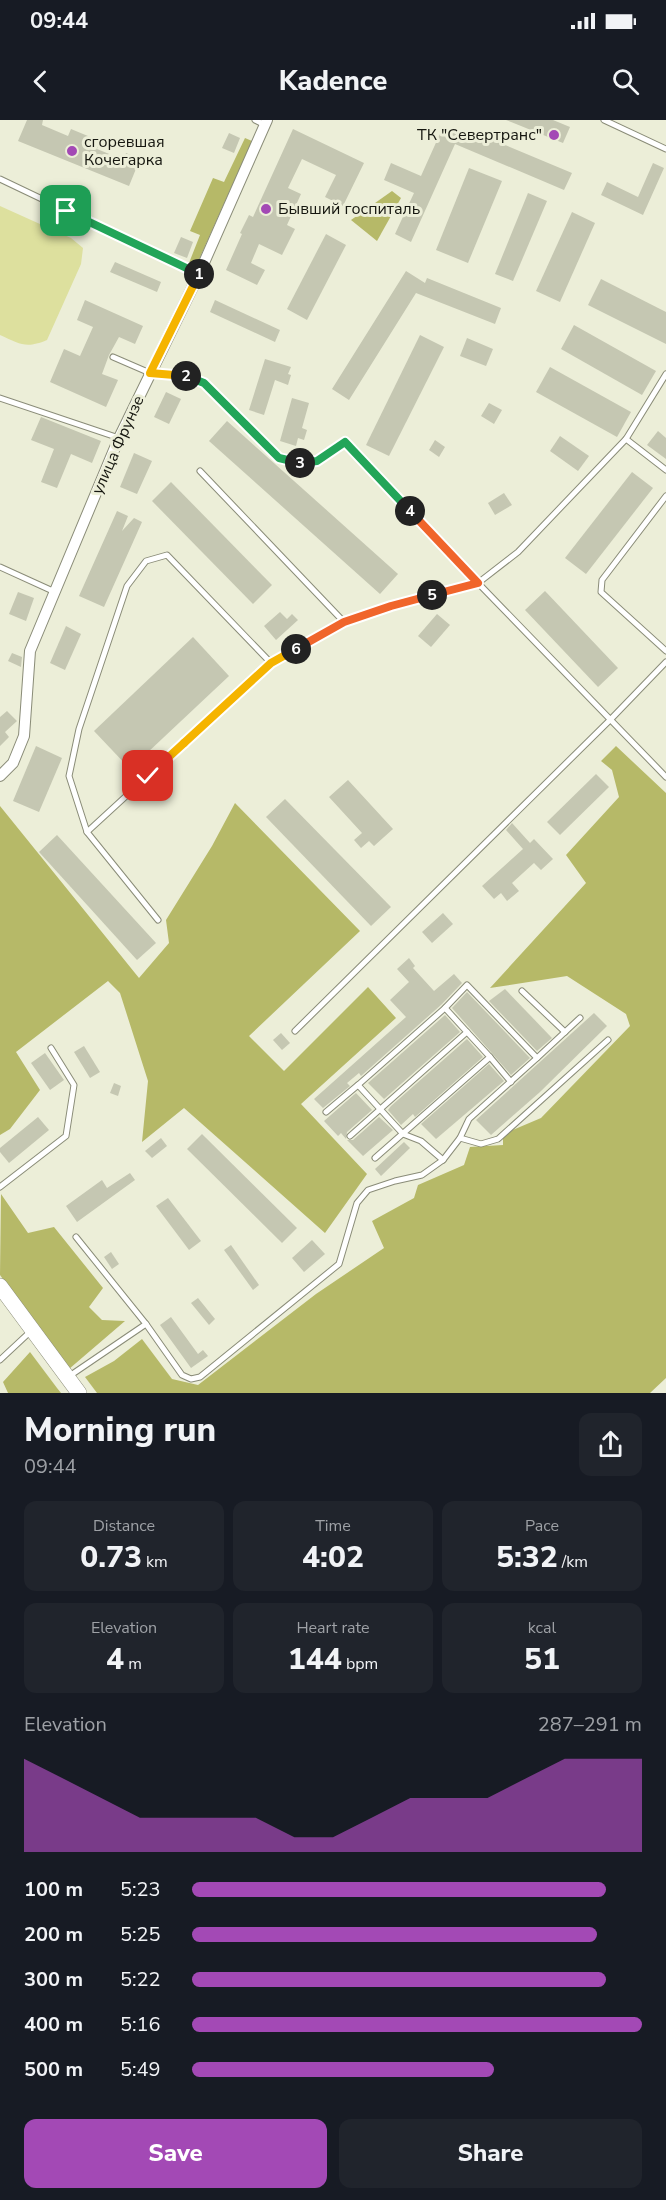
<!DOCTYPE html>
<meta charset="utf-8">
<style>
:root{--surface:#171b24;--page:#20242c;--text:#f1f3f6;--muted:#9ea1a6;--accent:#a349b5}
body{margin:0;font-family:"Nunito Sans",sans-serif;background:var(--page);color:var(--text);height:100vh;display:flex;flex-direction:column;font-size:22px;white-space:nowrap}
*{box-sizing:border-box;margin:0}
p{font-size:20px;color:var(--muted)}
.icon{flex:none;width:33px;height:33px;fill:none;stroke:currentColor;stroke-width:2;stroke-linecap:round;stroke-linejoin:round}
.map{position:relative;height:1273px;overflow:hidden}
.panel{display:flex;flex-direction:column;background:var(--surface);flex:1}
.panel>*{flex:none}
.pin{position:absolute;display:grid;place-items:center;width:51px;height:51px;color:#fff;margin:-26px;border-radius:12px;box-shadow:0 3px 9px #0006}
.km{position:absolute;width:30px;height:30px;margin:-15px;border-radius:50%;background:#222;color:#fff;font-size:16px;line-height:30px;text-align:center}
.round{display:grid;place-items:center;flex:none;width:63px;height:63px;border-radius:12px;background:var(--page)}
.headline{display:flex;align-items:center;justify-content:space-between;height:102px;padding:0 24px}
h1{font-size:33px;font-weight:800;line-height:45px}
.stats{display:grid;grid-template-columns:repeat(3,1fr);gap:9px;height:102px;padding:6px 24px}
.stats div{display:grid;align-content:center;border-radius:12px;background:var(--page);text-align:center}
.stats b{font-size:30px;font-weight:800}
.stats small{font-size:16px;font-weight:400}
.stats p{font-size:16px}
.chart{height:168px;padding:12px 24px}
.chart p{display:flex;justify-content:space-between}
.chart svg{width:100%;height:108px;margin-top:6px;fill:var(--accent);opacity:.7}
.action{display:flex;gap:12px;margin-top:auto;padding:12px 24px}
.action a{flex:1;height:69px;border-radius:12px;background:var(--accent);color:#fff;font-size:24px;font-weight:800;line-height:69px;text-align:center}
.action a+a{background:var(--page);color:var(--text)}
ul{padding:0 24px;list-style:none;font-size:20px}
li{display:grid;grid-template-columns:96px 72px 1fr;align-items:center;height:45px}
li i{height:15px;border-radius:8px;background:var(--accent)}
.status{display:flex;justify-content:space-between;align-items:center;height:42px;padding:0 30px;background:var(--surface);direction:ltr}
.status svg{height:16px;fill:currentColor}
header{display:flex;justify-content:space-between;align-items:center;height:78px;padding:0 24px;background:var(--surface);font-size:27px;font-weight:800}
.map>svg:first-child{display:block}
.green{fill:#dde09e}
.forest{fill:#b6b968}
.building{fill:#c5c7b2}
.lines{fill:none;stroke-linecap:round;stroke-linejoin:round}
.service-casing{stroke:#8a8c78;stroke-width:7}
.minor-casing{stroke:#8a8c78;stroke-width:12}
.secondary-casing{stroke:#8a8c78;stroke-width:16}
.service{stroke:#fff;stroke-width:5}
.minor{stroke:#fff;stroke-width:10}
.secondary{stroke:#fff;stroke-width:15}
.split-1-casing{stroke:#fff;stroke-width:12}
.split-2-casing{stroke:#fff;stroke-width:12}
.split-3-casing{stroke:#fff;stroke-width:12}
.split-4-casing{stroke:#fff;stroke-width:12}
.split-5-casing{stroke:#fff;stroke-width:12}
.split-6-casing{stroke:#fff;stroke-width:12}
.split-7-casing{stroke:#fff;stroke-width:12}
.split-8-casing{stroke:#fff;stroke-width:12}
.split-1{stroke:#22a559;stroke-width:8}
.split-2{stroke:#f5b400;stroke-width:8}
.split-3{stroke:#22a559;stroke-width:8}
.split-4{stroke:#22a559;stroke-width:8}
.split-5{stroke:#f0652b;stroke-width:8}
.split-6{stroke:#f0652b;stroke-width:8}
.split-7{stroke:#f5b400;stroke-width:8}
.split-8{stroke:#f5b400;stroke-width:8}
.poi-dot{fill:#a349b5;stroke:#eceed8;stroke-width:2}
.labels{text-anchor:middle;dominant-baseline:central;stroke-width:6;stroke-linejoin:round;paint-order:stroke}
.poi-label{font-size:16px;fill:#15160f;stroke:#eceed8;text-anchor:start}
.street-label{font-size:16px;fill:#15160f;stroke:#eceed8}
</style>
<div class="status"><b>09:44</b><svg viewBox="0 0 49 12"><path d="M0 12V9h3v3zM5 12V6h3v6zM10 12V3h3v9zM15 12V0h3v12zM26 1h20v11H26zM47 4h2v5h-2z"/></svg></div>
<header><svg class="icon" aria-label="back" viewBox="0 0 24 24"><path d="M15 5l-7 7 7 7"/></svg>Kadence<svg class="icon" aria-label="search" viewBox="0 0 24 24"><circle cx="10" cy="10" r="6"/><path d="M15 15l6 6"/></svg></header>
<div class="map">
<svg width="666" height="1273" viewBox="0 0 666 1273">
<rect width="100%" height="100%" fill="#eceed8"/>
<path class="green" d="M 0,86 L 71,118 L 83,128 L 81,144 L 47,220 C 26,229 20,224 0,215 Z"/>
<g class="forest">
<path d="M 245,18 L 252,21 L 197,144 L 189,143 L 200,115 L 190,111 L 213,58 L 224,62 Z"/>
<path d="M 392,71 L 401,78 L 377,121 L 351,100 Z"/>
<path d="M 616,626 L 666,673 L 666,1258 L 650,1273 L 97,1273 L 85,1257 L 114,1241 L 142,1219 L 172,1259 L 198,1265 L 316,1174 L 384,1128 L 372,1101 L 414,1078 L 418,1065 L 464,1045 L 470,1027 L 503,1025 L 503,1014 L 541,998 L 630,906 L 626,894 L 567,856 L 490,868 L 586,763 L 566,735 L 619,677 L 612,650 L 601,641 Z"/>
<path d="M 235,683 L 360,811 L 249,916 L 284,951 L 368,867 L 396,898 L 301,984 L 367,1054 L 325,1113 L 184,988 L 142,1022 L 148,961 L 120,873 L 108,861 L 16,932 L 40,970 L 10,1009 L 0,1015 L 0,686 L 139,858 L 169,823 L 166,800 L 212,726 Z"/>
<path d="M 1,1074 L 28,1113 L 54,1107 L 103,1168 L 89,1187 L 102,1200 L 125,1201 L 69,1249 L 0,1155 Z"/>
<path d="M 30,1232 L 57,1268 L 61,1273 L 8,1273 L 3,1262 Z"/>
</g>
<g class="building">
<path d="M 27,0 L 43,0 L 42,5 L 68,16 L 71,9 L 100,21 L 97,29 L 124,40 L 126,33 L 140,39 L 129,66 L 18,21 Z"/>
<path d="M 506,0 L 553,0 L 570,7 L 563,23 Z"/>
<path d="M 443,7 L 471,19 L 474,12 L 572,53 L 564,70 L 455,24 L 411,122 L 395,114 L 414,73 L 384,60 L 391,43 L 421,56 Z"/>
<path d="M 293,9 L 364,43 L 343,86 L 325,77 L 336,55 L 302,39 L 288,68 L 301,74 L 287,105 L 295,109 L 282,135 L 259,124 L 251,143 L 265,150 L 257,165 L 226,150 L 242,114 L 240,113 L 249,95 L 253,97 Z"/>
<path d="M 229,13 L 240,18 L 234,33 L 222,28 Z"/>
<path d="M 653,43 L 664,48 L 643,95 L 601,75 L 607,62 L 638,77 Z"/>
<path d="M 469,48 L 502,61 L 468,143 L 436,130 Z"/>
<path d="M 528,73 L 547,81 L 513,161 L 495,154 Z"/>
<path d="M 572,92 L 595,103 L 560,182 L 536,171 Z"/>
<path d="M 326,114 L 346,125 L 307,200 L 287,189 Z"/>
<path d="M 181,117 L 193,122 L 187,138 L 174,133 Z"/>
<path d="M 115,142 L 161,162 L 157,172 L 110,152 Z"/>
<path d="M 406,151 L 425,163 L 427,158 L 501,188 L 495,204 L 416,173 L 349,280 L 332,269 Z"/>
<path d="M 601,159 L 666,192 L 666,224 L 588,185 Z"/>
<path d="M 85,180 L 143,206 L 135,224 L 119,217 L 109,235 L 102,254 L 118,260 L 106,287 L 50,262 L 64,229 L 80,236 L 93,207 L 77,200 Z"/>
<path d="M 215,180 L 280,210 L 275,222 L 210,192 Z"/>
<path d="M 574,205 L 656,251 L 642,275 L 561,229 Z"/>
<path d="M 420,215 L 444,227 L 389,336 L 366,325 Z"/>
<path d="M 467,218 L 493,229 L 486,246 L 460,236 Z"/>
<path d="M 265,239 L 291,247 L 288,254 L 291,255 L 288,265 L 275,260 L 264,295 L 249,290 Z"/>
<path d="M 550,247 L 631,292 L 617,317 L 536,272 Z"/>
<path d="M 166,272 L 181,279 L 169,304 L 154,297 Z"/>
<path d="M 292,278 L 309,283 L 302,308 L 307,310 L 304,320 L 298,318 L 296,326 L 280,321 Z"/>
<path d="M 489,283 L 502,290 L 494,304 L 481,296 Z"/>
<path d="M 41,297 L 101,321 L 92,343 L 71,334 L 57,368 L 41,362 L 54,329 L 31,320 Z"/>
<path d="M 227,301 L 398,454 L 380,474 L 209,321 Z"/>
<path d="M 658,311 L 666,318 L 666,339 L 647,325 Z"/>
<path d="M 560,316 L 589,336 L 578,351 L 550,331 Z"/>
<path d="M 435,320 L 445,327 L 439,337 L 429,330 Z"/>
<path d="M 134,333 L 152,341 L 137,374 L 120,367 Z"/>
<path d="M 632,352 L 653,368 L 586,454 L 565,438 Z"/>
<path d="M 171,362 L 272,465 L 253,484 L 152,381 Z"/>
<path d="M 504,373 L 512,385 L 495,395 L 488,383 Z"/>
<path d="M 117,391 L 128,396 L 122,411 L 134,398 L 142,402 L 104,487 L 79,476 Z"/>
<path d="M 545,471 L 618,548 L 598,567 L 525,490 Z"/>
<path d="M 18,472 L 34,478 L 26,501 L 9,494 Z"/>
<path d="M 280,492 L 287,499 L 292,494 L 298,500 L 276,520 L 264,506 Z"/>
<path d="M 437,494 L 450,505 L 431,527 L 418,516 Z"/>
<path d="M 66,506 L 81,514 L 65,550 L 50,543 Z"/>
<path d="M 193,517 L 229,556 L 130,649 L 94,611 Z"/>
<path d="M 12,533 L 22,537 L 21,547 L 8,541 Z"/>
<path d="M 7,591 L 17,601 L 5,612 L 9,617 L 0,626 L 0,597 Z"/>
<path d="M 36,626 L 62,638 L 39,692 L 13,681 Z"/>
<path d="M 596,654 L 609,667 L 560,715 L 547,702 Z"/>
<path d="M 348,660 L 393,709 L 374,726 L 369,721 L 361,728 L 354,720 L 362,713 L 329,677 Z"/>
<path d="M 285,679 L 391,787 L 371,806 L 266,697 Z"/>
<path d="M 512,703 L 530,723 L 534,719 L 553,739 L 541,750 L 534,743 L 512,763 L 519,771 L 507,781 L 501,773 L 494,779 L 482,766 L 523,729 L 506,710 Z"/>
<path d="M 57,715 L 156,823 L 137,840 L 39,732 Z"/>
<path d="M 443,793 L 453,804 L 432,823 L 422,812 Z"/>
<path d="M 409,838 L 415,846 L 413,848 L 434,871 L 454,854 L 462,863 L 442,884 L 361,956 L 359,953 L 347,963 L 350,966 L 323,988 L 314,979 L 406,897 L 390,880 L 409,862 L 397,849 Z"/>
<path d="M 505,869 L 552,918 L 537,931 L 489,881 Z"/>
<path d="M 467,872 L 530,938 L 511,955 L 452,888 Z"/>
<path d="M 594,893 L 607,906 L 540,972 L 491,1015 L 476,1000 Z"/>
<path d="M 445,895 L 460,912 L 384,979 L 368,963 Z"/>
<path d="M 281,913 L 290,923 L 282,930 L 273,920 Z"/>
<path d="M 467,919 L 483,937 L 415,997 L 413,994 L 401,1005 L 388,990 L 391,986 Z"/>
<path d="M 84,926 L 100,952 L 90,958 L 74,932 Z"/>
<path d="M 45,933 L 64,960 L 50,970 L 31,943 Z"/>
<path d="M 489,944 L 504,961 L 436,1019 L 421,1004 Z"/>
<path d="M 114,963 L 121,966 L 118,976 L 110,973 Z"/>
<path d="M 356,973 L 372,990 L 347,1012 L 346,1019 L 341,1013 L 338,1016 L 324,1001 Z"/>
<path d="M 38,997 L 49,1010 L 9,1043 L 0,1032 L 0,1028 Z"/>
<path d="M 379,997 L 393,1010 L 363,1036 L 347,1020 L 353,1020 Z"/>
<path d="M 202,1014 L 297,1108 L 282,1123 L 187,1029 Z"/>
<path d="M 161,1018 L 167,1026 L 152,1038 L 145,1031 Z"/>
<path d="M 404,1022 L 410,1028 L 381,1056 L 375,1049 Z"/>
<path d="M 130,1053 L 135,1060 L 77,1102 L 66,1086 L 102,1060 L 107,1068 Z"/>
<path d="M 168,1078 L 201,1121 L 189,1130 L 156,1086 Z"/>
<path d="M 312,1120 L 325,1134 L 304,1152 L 292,1138 Z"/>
<path d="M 231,1125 L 259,1165 L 253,1170 L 224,1130 Z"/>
<path d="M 111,1132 L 119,1144 L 112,1149 L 104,1137 Z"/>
<path d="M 198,1178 L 215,1199 L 209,1205 L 191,1183 Z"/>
<path d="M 171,1197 L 198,1234 L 203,1230 L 208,1236 L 191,1248 L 160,1205 Z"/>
</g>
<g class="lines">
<defs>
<g id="service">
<path d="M 255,0 L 265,5"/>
<path d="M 604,0 L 666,29"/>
<path d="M 0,59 L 199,154"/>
<path d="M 113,237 L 150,253 L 181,255 L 204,263 L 279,338 L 302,343 L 317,341 L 345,322 L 478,463 L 666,657"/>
<path d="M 0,278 L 119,318"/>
<path d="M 626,319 L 666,350"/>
<path d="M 200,351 L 344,502"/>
<path d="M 666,376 L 602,460 L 601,472 L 666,531"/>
<path d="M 0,447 L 55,472"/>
<path d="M 87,712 L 271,543 L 344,502 L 391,486 L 478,463 L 518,432 L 626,319 L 666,254"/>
<path d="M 158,800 L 87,712 L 69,656 L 79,609 L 127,466 L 146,441 L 167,435 L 271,543"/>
<path d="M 522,871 L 565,912"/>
<path d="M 445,888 L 467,865 L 537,938 L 580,898"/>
<path d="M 295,911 L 611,599 L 666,542"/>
<path d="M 490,937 L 511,962"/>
<path d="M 350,1016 L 467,912 L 445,888 L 358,965"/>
<path d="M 460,1018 L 481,1024 L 498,1019 L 608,920"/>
<path d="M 375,1038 L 490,937 L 467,912"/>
<path d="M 443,1040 L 460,1018 L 469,999 L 537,938"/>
<path d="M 0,1067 L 66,1016 L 74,965 L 51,928"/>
<path d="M 76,1117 L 146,1204 L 182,1255 L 191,1259 L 200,1257 L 339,1144 L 357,1083 L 368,1070 L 395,1061 L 422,1055 L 443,1040 L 421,1021 L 403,1014 L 358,965 L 326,992"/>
<path d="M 0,1240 L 31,1211"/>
<path d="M 68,1257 L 146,1204"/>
</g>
<path id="minor" d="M 0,656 L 13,643 L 24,616 L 30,531 L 119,318 L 199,154 L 267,0"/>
<path id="secondary" d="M 0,1166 L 79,1273"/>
</defs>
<use href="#service" class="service-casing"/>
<use href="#minor" class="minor-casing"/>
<use href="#secondary" class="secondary-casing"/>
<use href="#service" class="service"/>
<use href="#minor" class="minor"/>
<use href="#secondary" class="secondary"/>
</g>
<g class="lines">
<defs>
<path id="split-1" d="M 66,91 L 199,154"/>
<path id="split-2" d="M 186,256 L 150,253 L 199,154"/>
<path id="split-3" d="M 186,256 L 204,263 L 279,338 L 300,343"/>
<path id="split-4" d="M 300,343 L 317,341 L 345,322 L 410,391"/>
<path id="split-5" d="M 410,391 L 478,463 L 432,475"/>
<path id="split-6" d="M 296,529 L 344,502 L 391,486 L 432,475"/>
<path id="split-7" d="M 184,623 L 271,543 L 296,529"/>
<path id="split-8" d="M 148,656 L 184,623"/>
</defs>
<use href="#split-1" class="split-1-casing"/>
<use href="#split-2" class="split-2-casing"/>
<use href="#split-3" class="split-3-casing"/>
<use href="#split-4" class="split-4-casing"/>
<use href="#split-5" class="split-5-casing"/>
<use href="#split-6" class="split-6-casing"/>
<use href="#split-7" class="split-7-casing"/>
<use href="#split-8" class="split-8-casing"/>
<use href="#split-1" class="split-1"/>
<use href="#split-2" class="split-2"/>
<use href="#split-3" class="split-3"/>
<use href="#split-4" class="split-4"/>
<use href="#split-5" class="split-5"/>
<use href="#split-6" class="split-6"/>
<use href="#split-7" class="split-7"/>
<use href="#split-8" class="split-8"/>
</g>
<g class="poi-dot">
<circle cx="554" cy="15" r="6"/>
<circle cx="72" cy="31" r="6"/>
<circle cx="266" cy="89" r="6"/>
</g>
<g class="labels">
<g class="poi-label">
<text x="542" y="15" text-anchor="end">ТК "Севертранс"</text>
<text x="84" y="22">сгоревшая<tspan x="84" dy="18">Кочегарка</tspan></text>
<text x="278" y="89">Бывший госпиталь</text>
</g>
<g class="street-label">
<text transform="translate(118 325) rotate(-66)">улица Фрунзе</text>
</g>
</g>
</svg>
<div class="pin" style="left:66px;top:91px;background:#1e9e55"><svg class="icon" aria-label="arrive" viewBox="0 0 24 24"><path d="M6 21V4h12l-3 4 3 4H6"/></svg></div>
<div class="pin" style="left:148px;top:656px;background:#d93025"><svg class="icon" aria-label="check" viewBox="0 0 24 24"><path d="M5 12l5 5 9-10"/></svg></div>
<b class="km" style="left:199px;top:154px">1</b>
<b class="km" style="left:186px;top:256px">2</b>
<b class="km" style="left:300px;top:343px">3</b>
<b class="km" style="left:410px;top:391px">4</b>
<b class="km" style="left:432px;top:475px">5</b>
<b class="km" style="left:296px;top:529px">6</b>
</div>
<section class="panel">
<div class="headline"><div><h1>Morning run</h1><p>09:44</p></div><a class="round"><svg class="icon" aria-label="share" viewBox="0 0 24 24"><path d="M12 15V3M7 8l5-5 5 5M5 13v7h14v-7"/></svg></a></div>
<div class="stats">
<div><p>Distance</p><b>0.73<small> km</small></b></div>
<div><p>Time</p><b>4:02</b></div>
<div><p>Pace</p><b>5:32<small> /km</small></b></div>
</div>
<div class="stats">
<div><p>Elevation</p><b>4<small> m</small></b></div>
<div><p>Heart rate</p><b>144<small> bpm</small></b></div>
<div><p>kcal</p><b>51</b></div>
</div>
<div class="chart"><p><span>Elevation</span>287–291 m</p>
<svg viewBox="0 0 160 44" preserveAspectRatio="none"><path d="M0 44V6L10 14L20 22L30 30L40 30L50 30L60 30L70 38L80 38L90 30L100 22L110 22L120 22L130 14L140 6L150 6L160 6V44z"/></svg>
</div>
<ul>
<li><b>100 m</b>5:23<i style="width:92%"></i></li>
<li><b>200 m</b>5:25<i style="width:90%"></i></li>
<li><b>300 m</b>5:22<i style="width:92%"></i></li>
<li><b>400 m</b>5:16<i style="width:100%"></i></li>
<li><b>500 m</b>5:49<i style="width:67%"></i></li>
</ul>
<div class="action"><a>Save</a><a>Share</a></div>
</section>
